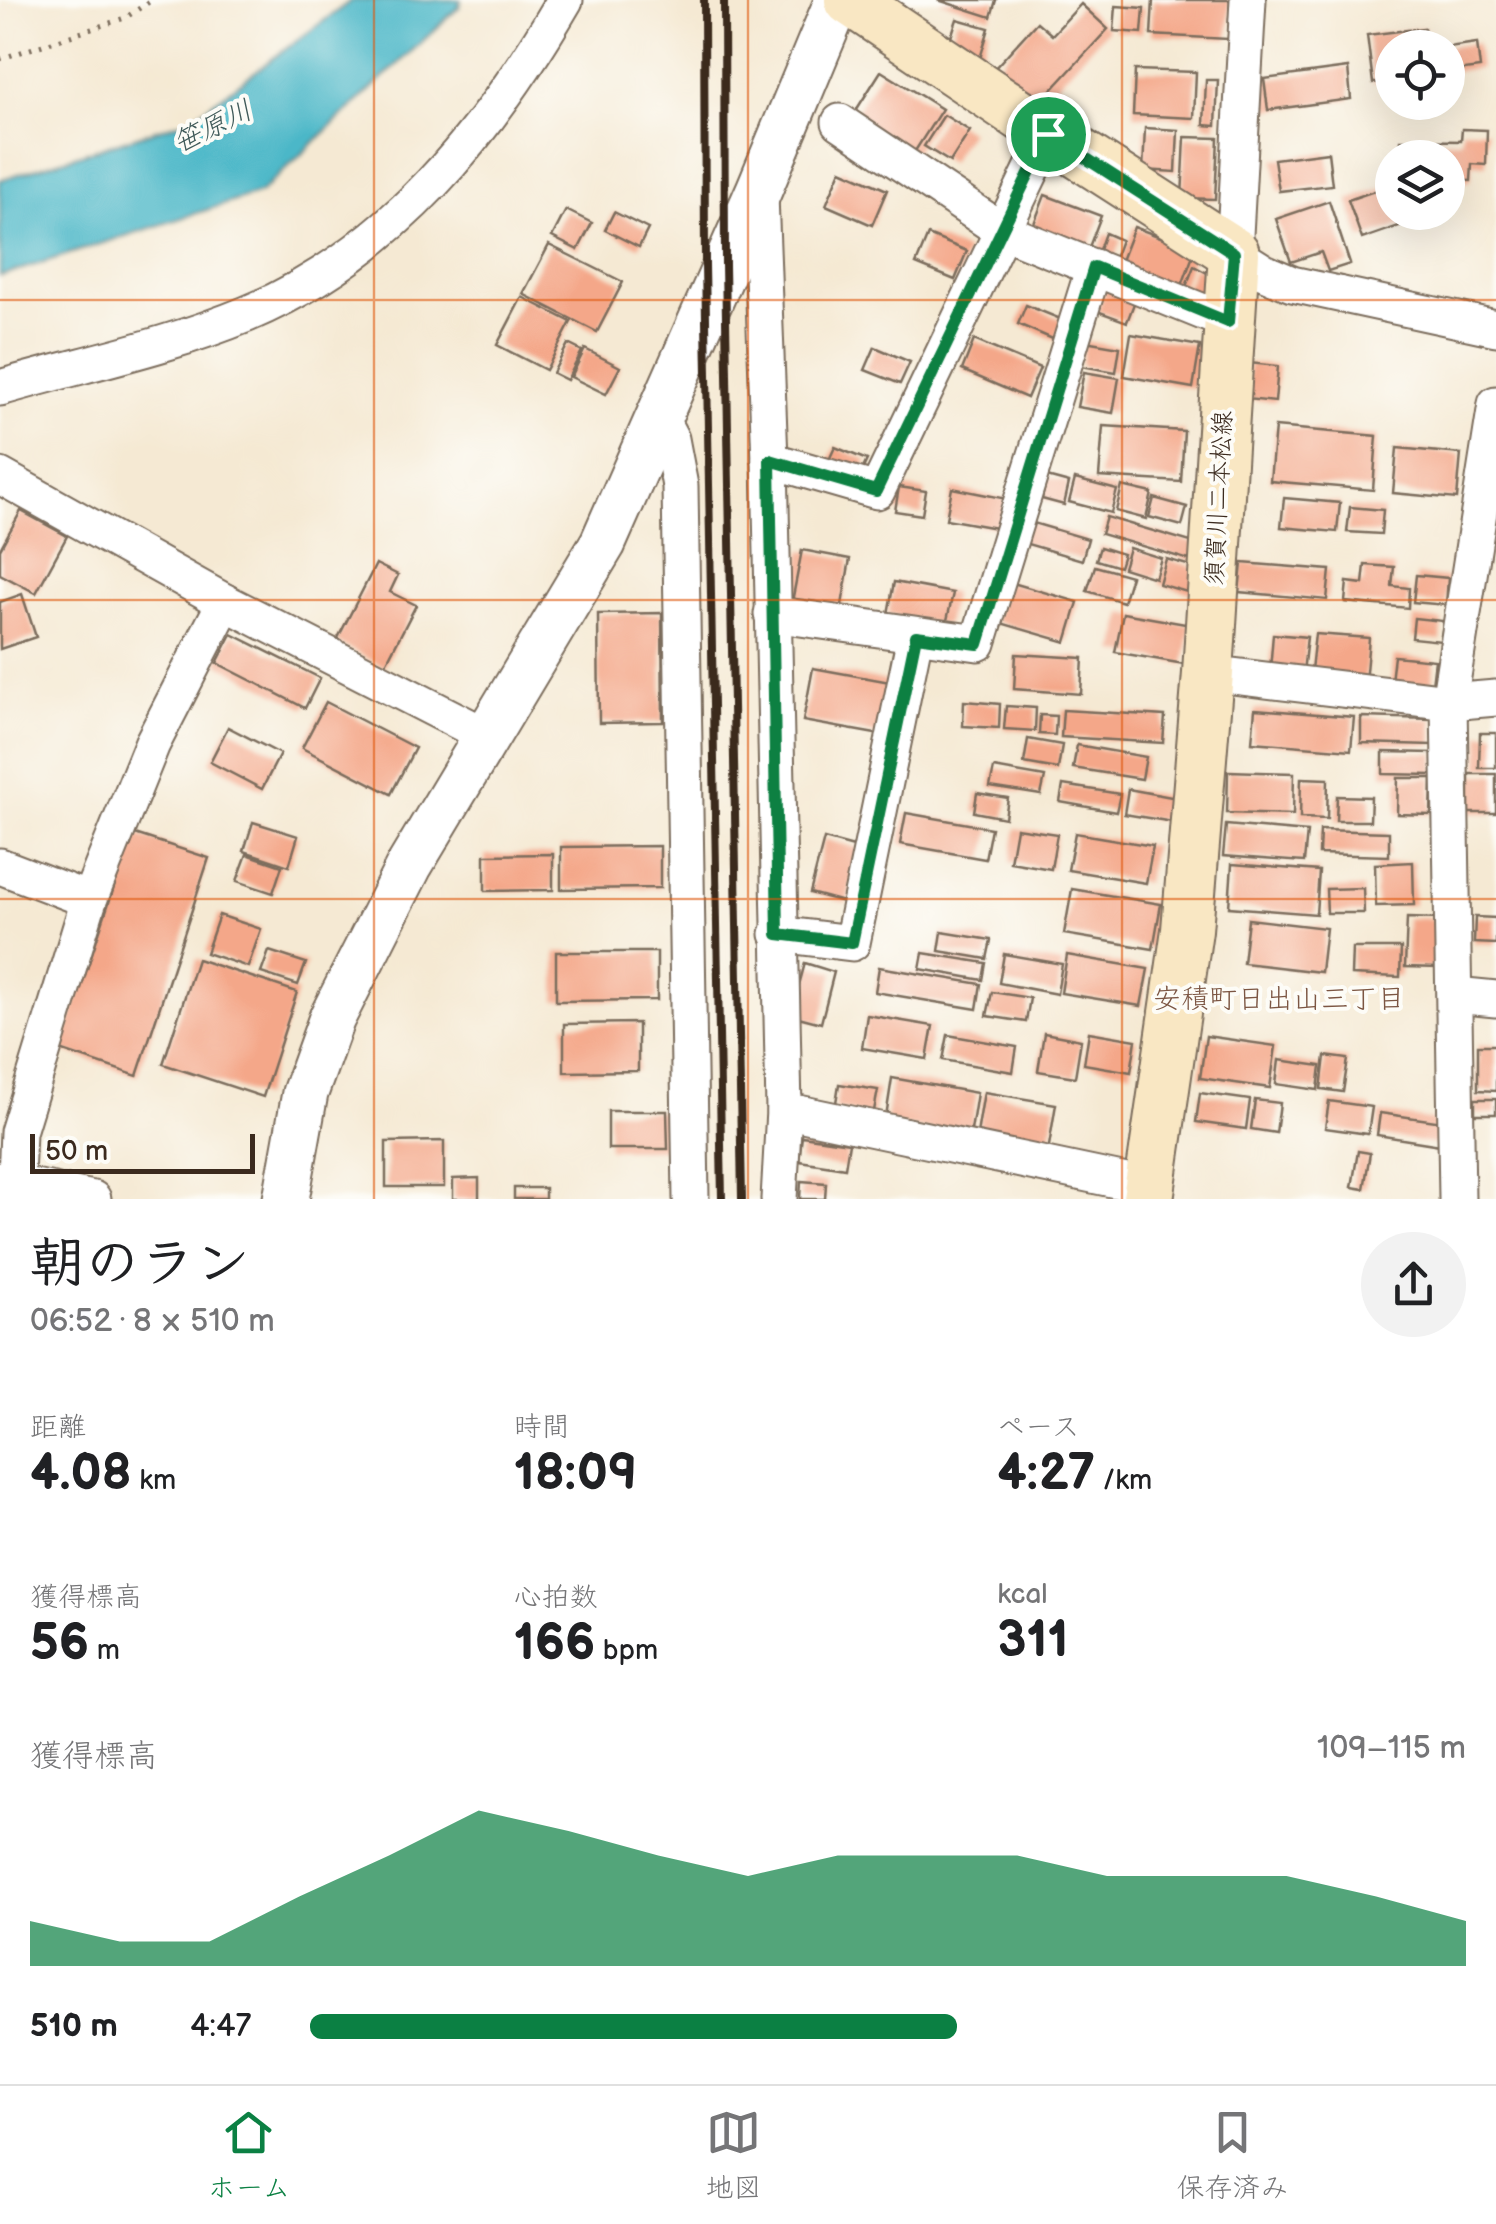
<!DOCTYPE html>
<html lang="ja">
<meta charset="utf-8">
<style>
:root{--surface:#fff;--page:#f2f2f2;--text:#202124;--muted:#757577;--line:#e0e0e0;--accent:#0b8043}
body{margin:0;font-family:"Balsamiq Sans","Klee One",sans-serif;background:var(--page);color:var(--text);height:100vh;display:flex;flex-direction:column;font-size:38px;white-space:nowrap}
*{box-sizing:border-box;margin:0}
p{font-size:32px;color:var(--muted)}
.icon{flex:none;width:55px;height:55px;fill:none;stroke:currentColor;stroke-width:2;stroke-linecap:round;stroke-linejoin:round}
.map{position:relative;height:1199px;overflow:hidden}
.drawer{display:flex;flex-direction:column;background:var(--surface);flex:1}
.drawer>*{flex:none}
.tools{position:absolute;left:1375px;top:30px;display:grid;gap:20px}
.tools a{display:grid;place-items:center;width:90px;height:90px;border-radius:50%;background:var(--surface);box-shadow:0 10px 40px #0002;font-size:50px}
.scale{position:absolute;left:30px;bottom:25px;width:225px;box-sizing:border-box;padding-left:10px;border:5px solid #3b2a1e;border-top:0;font-size:28px;line-height:35px;white-space:nowrap;color:#3b2a1e;-webkit-text-stroke:8px #fdfcf7;paint-order:stroke}
.pin{position:absolute;display:grid;place-items:center;width:85px;height:85px;color:#fff;margin:-42px;border:5px solid #fff;border-radius:50%;box-shadow:0 2px 10px #0007}
.round{display:grid;place-items:center;flex:none;width:105px;height:105px;border-radius:52px;background:var(--page)}
.head{display:flex;align-items:center;justify-content:space-between;height:170px;padding:0 30px}
h1{font-size:55px;font-weight:800;line-height:75px}
.figures{display:grid;grid-template-columns:repeat(3,1fr);gap:15px;height:170px;padding:10px 30px}
.figures div{display:grid;align-content:center}
.figures b{font-size:50px;font-weight:800}
.figures small{font-size:28px;font-weight:400}
.figures p{font-size:28px}
.chart{height:280px;padding:20px 30px}
.chart p{display:flex;justify-content:space-between}
.chart svg{width:100%;height:180px;margin-top:10px;fill:var(--accent);opacity:.7}
ul{padding:0 30px;list-style:none;font-size:32px}
li{display:grid;grid-template-columns:160px 120px 1fr;align-items:center;height:75px}
li i{height:25px;border-radius:12px;background:var(--accent)}
.menu{display:flex;justify-content:space-around;align-items:center;height:140px;border-top:2px solid var(--line);background:var(--surface);font-size:28px;color:var(--muted)}
.menu a{display:grid;justify-items:center;gap:5px}
.menu .selected{color:var(--accent)}
.map>svg:first-child{display:block}
.water{fill:#4bb7c8;stroke:#437073;stroke-width:2.5}
.building{fill:#f4a789}
.lines{fill:none;stroke-linecap:round;stroke-linejoin:round}
.minor-casing{stroke:#7c6d5d;stroke-width:39}
.tertiary-casing{stroke:#7c6d5d;stroke-width:49}
.secondary-casing{stroke:#7c6d5d;stroke-width:54}
.path{stroke:#7c6d5d;stroke-width:5;stroke-dasharray:2.5 8;stroke-linecap:butt}
.minor{stroke:#fff;stroke-width:35}
.tertiary{stroke:#fff;stroke-width:45}
.secondary{stroke:#f9e7c3;stroke-width:50}
.rail{stroke:#3b2a1e;stroke-width:8}
.route-casing{stroke:#fff;stroke-width:20}
.route{stroke:#0b8043;stroke-width:12}
.grid{fill:none;stroke:#df570d;stroke-width:2.5;stroke-opacity:0.55}
.labels{text-anchor:middle;dominant-baseline:central;stroke-width:8;stroke-linejoin:round;paint-order:stroke}
.street-label{font-size:25px;fill:#3b2a1e;stroke:#fdfcf7}
.water-label{font-size:28px;font-style:italic;fill:#415b5a;stroke:#fdfcf7}
.neighbourhood-label{font-size:28px;fill:#7c5643;stroke:#fdfcf7}
</style>
<div class="map">
<svg width="1496" height="1199" viewBox="0 0 1496 1199">
<rect width="100%" height="100%" fill="#fdfcf7"/>
<filter id="ink" filterUnits="userSpaceOnUse"><feTurbulence type="fractalNoise" baseFrequency=".01" numOctaves="2"/><feDisplacementMap in="SourceGraphic" scale="20" xChannelSelector="R" yChannelSelector="G"/><feConvolveMatrix kernelMatrix="1 2 1 2 8 2 1 2 1" color-interpolation-filters="sRGB"/></filter>
<filter id="wash" filterUnits="userSpaceOnUse"><feTurbulence type="fractalNoise" baseFrequency=".0048" numOctaves="4" result="noise"/><feDisplacementMap in="SourceGraphic" scale="40" xChannelSelector="R" yChannelSelector="G"/><feGaussianBlur stdDeviation="2.25" result="paint"/><feColorMatrix in="noise" values="0 0 0 0 0 0 0 0 0 0 0 0 0 0 0 0 0 1.4 0 .05"/><feComposite in="paint" operator="in"/></filter>
<g filter="url(#wash)">
<rect width="100%" height="100%" fill="#f5e9d3"/>
<path class="water" d="M 352,0 L 461,0 L 459,7 L 260,193 L 0,276 L 0,180 L 191,119 Z"/>
<g id="blocks">
<g class="building">
<path d="M 938,0 L 996,0 L 991,17 Z"/>
<path d="M 1153,0 L 1230,0 L 1228,39 L 1151,35 Z"/>
<path d="M 1081,4 L 1108,29 L 1035,108 L 994,69 L 1037,22 L 1052,35 Z"/>
<path d="M 1116,6 L 1144,8 L 1142,33 L 1114,31 Z"/>
<path d="M 957,19 L 989,28 L 979,62 L 946,52 Z"/>
<path d="M 1424,28 L 1427,48 L 1392,48 L 1392,81 L 1373,83 L 1367,35 Z"/>
<path d="M 1477,43 L 1480,68 L 1448,72 L 1448,47 Z"/>
<path d="M 1348,68 L 1351,99 L 1268,110 L 1264,79 Z"/>
<path d="M 1135,70 L 1196,72 L 1194,118 L 1133,115 Z"/>
<path d="M 881,71 L 942,109 L 908,162 L 848,123 Z"/>
<path d="M 1206,80 L 1218,80 L 1216,126 L 1204,125 Z"/>
<path d="M 944,115 L 970,131 L 950,162 L 924,146 Z"/>
<path d="M 1145,128 L 1178,130 L 1176,172 L 1143,170 Z"/>
<path d="M 1462,129 L 1487,130 L 1486,165 L 1472,164 L 1471,181 L 1448,180 L 1448,158 L 1400,158 L 1401,140 L 1461,141 Z"/>
<path d="M 1185,137 L 1218,138 L 1215,199 L 1182,198 Z"/>
<path d="M 1328,152 L 1332,185 L 1279,191 L 1274,159 Z"/>
<path d="M 841,170 L 887,190 L 872,225 L 826,205 Z"/>
<path d="M 1392,185 L 1392,212 L 1402,212 L 1405,224 L 1362,239 L 1348,200 Z"/>
<path d="M 1045,195 L 1101,216 L 1086,255 L 1030,234 Z"/>
<path d="M 1329,201 L 1350,264 L 1328,271 L 1321,252 L 1291,262 L 1276,219 Z"/>
<path d="M 566,210 L 592,223 L 578,250 L 552,237 Z"/>
<path d="M 614,212 L 648,229 L 639,247 L 605,230 Z"/>
<path d="M 1134,227 L 1195,250 L 1179,294 L 1117,271 Z"/>
<path d="M 1105,233 L 1121,240 L 1112,264 L 1096,258 Z"/>
<path d="M 928,235 L 967,251 L 955,280 L 916,264 Z"/>
<path d="M 549,245 L 623,282 L 597,332 L 523,294 Z"/>
<path d="M 1194,266 L 1207,273 L 1211,304 L 1183,294 Z"/>
<path d="M 1106,288 L 1136,298 L 1127,322 L 1097,311 Z"/>
<path d="M 522,297 L 571,322 L 546,370 L 497,345 Z"/>
<path d="M 1026,305 L 1063,320 L 1055,340 L 1018,324 Z"/>
<path d="M 1131,334 L 1200,346 L 1193,388 L 1124,376 Z"/>
<path d="M 974,340 L 1040,368 L 1027,398 L 962,370 Z"/>
<path d="M 1085,341 L 1120,347 L 1116,372 L 1081,366 Z"/>
<path d="M 568,344 L 582,351 L 567,380 L 553,373 Z"/>
<path d="M 875,347 L 910,362 L 900,384 L 865,370 Z"/>
<path d="M 585,349 L 620,367 L 606,394 L 571,377 Z"/>
<path d="M 1249,363 L 1278,366 L 1275,402 L 1246,399 Z"/>
<path d="M 1084,372 L 1119,378 L 1113,413 L 1077,407 Z"/>
<path d="M 1103,426 L 1184,431 L 1181,482 L 1099,477 Z"/>
<path d="M 1275,427 L 1377,436 L 1373,490 L 1270,481 Z"/>
<path d="M 835,447 L 867,460 L 861,473 L 829,460 Z"/>
<path d="M 1397,448 L 1461,454 L 1457,499 L 1393,493 Z"/>
<path d="M 1047,477 L 1069,483 L 1064,505 L 1042,499 Z"/>
<path d="M 1075,479 L 1117,490 L 1111,513 L 1069,502 Z"/>
<path d="M 1122,486 L 1152,493 L 1146,519 L 1116,511 Z"/>
<path d="M 899,487 L 926,491 L 922,515 L 895,511 Z"/>
<path d="M 952,488 L 1007,499 L 1002,529 L 946,519 Z"/>
<path d="M 1154,498 L 1187,507 L 1182,526 L 1149,517 Z"/>
<path d="M 1284,498 L 1340,503 L 1337,532 L 1281,527 Z"/>
<path d="M 1350,507 L 1383,510 L 1381,534 L 1347,532 Z"/>
<path d="M 21,511 L 67,536 L 36,593 L 0,574 L 0,549 Z"/>
<path d="M 1106,517 L 1201,545 L 1196,562 L 1101,534 Z"/>
<path d="M 1023,520 L 1088,539 L 1082,560 L 1017,541 Z"/>
<path d="M 1100,547 L 1123,554 L 1119,567 L 1096,560 Z"/>
<path d="M 1129,548 L 1161,558 L 1155,578 L 1123,568 Z"/>
<path d="M 802,550 L 850,559 L 841,611 L 792,602 Z"/>
<path d="M 1166,559 L 1202,569 L 1194,594 L 1159,584 Z"/>
<path d="M 1242,563 L 1330,570 L 1327,600 L 1239,592 Z"/>
<path d="M 376,564 L 398,575 L 390,592 L 416,605 L 384,667 L 336,642 Z"/>
<path d="M 1365,565 L 1394,567 L 1392,586 L 1409,588 L 1408,608 L 1345,602 L 1347,582 L 1363,584 Z"/>
<path d="M 1095,566 L 1131,576 L 1123,602 L 1087,591 Z"/>
<path d="M 1416,575 L 1448,578 L 1446,605 L 1413,602 Z"/>
<path d="M 1006,581 L 1078,602 L 1066,642 L 994,621 Z"/>
<path d="M 894,582 L 953,593 L 946,625 L 888,614 Z"/>
<path d="M 22,594 L 36,637 L 0,649 L 0,602 Z"/>
<path d="M 662,613 L 663,722 L 599,723 L 598,614 Z"/>
<path d="M 1123,613 L 1191,625 L 1184,664 L 1115,652 Z"/>
<path d="M 1414,618 L 1443,621 L 1441,641 L 1412,638 Z"/>
<path d="M 232,634 L 320,678 L 305,708 L 217,663 Z"/>
<path d="M 1273,634 L 1307,637 L 1303,673 L 1270,670 Z"/>
<path d="M 1315,634 L 1369,638 L 1365,683 L 1310,679 Z"/>
<path d="M 1016,654 L 1083,658 L 1081,694 L 1014,689 Z"/>
<path d="M 1394,656 L 1435,660 L 1431,693 L 1390,690 Z"/>
<path d="M 813,668 L 890,682 L 881,735 L 803,721 Z"/>
<path d="M 964,701 L 1000,704 L 999,728 L 963,726 Z"/>
<path d="M 326,702 L 415,748 L 391,794 L 302,748 Z"/>
<path d="M 1006,706 L 1036,708 L 1035,731 L 1004,729 Z"/>
<path d="M 1255,709 L 1354,717 L 1351,750 L 1252,742 Z"/>
<path d="M 1063,710 L 1165,716 L 1163,743 L 1061,737 Z"/>
<path d="M 1040,715 L 1056,716 L 1055,735 L 1039,734 Z"/>
<path d="M 1361,717 L 1433,719 L 1433,745 L 1361,743 Z"/>
<path d="M 228,727 L 280,754 L 262,789 L 210,762 Z"/>
<path d="M 1480,733 L 1496,733 L 1496,768 L 1479,768 Z"/>
<path d="M 1028,739 L 1062,745 L 1058,769 L 1024,763 Z"/>
<path d="M 1077,745 L 1146,757 L 1142,779 L 1073,768 Z"/>
<path d="M 1383,752 L 1435,753 L 1434,775 L 1383,774 Z"/>
<path d="M 994,768 L 1045,777 L 1041,795 L 990,787 Z"/>
<path d="M 1228,771 L 1294,773 L 1293,815 L 1227,813 Z"/>
<rect x="1469" y="774" width="27" height="39"/>
<path d="M 1301,778 L 1328,779 L 1327,819 L 1300,818 Z"/>
<path d="M 1398,778 L 1432,778 L 1431,815 L 1397,814 Z"/>
<path d="M 1063,785 L 1120,794 L 1116,812 L 1060,802 Z"/>
<path d="M 1128,789 L 1177,798 L 1173,822 L 1124,814 Z"/>
<path d="M 977,793 L 1008,798 L 1005,818 L 974,812 Z"/>
<path d="M 1337,796 L 1371,797 L 1370,821 L 1336,821 Z"/>
<path d="M 906,813 L 991,828 L 985,859 L 900,844 Z"/>
<path d="M 253,822 L 298,836 L 289,866 L 244,851 Z"/>
<path d="M 1226,825 L 1307,832 L 1304,862 L 1223,856 Z"/>
<path d="M 1016,828 L 1057,834 L 1051,869 L 1010,862 Z"/>
<path d="M 1320,830 L 1389,832 L 1389,856 L 1319,854 Z"/>
<path d="M 132,833 L 209,858 L 137,1076 L 60,1050 Z"/>
<path d="M 1075,833 L 1153,846 L 1146,883 L 1068,870 Z"/>
<path d="M 824,839 L 861,849 L 847,903 L 810,893 Z"/>
<path d="M 660,846 L 660,888 L 561,889 L 561,847 Z"/>
<path d="M 247,854 L 282,866 L 273,893 L 237,881 Z"/>
<path d="M 553,854 L 553,890 L 485,891 L 485,855 Z"/>
<path d="M 1413,862 L 1414,905 L 1376,906 L 1375,864 Z"/>
<path d="M 1232,864 L 1319,871 L 1316,914 L 1229,907 Z"/>
<path d="M 1363,888 L 1364,913 L 1327,913 L 1326,889 Z"/>
<path d="M 1072,889 L 1161,904 L 1153,949 L 1064,934 Z"/>
<path d="M 219,915 L 261,929 L 248,967 L 206,953 Z"/>
<path d="M 1475,917 L 1496,918 L 1496,944 L 1474,943 Z"/>
<path d="M 1407,918 L 1440,919 L 1439,968 L 1405,967 Z"/>
<path d="M 1248,919 L 1326,928 L 1321,972 L 1243,963 Z"/>
<path d="M 942,932 L 991,940 L 987,959 L 939,951 Z"/>
<path d="M 1352,948 L 1401,948 L 1400,977 L 1351,975 Z"/>
<path d="M 269,951 L 306,963 L 298,985 L 261,973 Z"/>
<path d="M 556,952 L 657,952 L 657,1000 L 556,1001 Z"/>
<path d="M 923,953 L 986,963 L 983,980 L 920,969 Z"/>
<path d="M 1004,954 L 1062,964 L 1057,994 L 999,983 Z"/>
<path d="M 1067,955 L 1148,969 L 1141,1006 L 1061,993 Z"/>
<path d="M 197,959 L 297,992 L 263,1097 L 163,1064 Z"/>
<path d="M 805,963 L 834,972 L 821,1023 L 791,1015 Z"/>
<path d="M 879,967 L 981,984 L 977,1009 L 875,992 Z"/>
<path d="M 992,992 L 1030,998 L 1026,1022 L 987,1016 Z"/>
<path d="M 867,1015 L 933,1026 L 927,1059 L 862,1048 Z"/>
<path d="M 638,1023 L 638,1071 L 564,1072 L 564,1024 Z"/>
<path d="M 1089,1032 L 1136,1040 L 1131,1072 L 1084,1064 Z"/>
<path d="M 1044,1033 L 1081,1040 L 1075,1077 L 1038,1071 Z"/>
<path d="M 948,1035 L 1017,1047 L 1013,1072 L 943,1060 Z"/>
<path d="M 1206,1036 L 1276,1046 L 1270,1088 L 1200,1078 Z"/>
<path d="M 1478,1045 L 1496,1045 L 1496,1091 L 1478,1090 Z"/>
<path d="M 1325,1056 L 1348,1059 L 1343,1092 L 1321,1089 Z"/>
<path d="M 1279,1060 L 1321,1066 L 1318,1090 L 1276,1084 Z"/>
<path d="M 892,1078 L 977,1093 L 970,1137 L 885,1123 Z"/>
<path d="M 839,1084 L 878,1090 L 873,1116 L 835,1109 Z"/>
<path d="M 984,1092 L 1056,1104 L 1047,1158 L 975,1146 Z"/>
<path d="M 1200,1093 L 1250,1100 L 1246,1129 L 1196,1122 Z"/>
<rect x="1475" y="1099" width="21" height="15"/>
<path d="M 1255,1100 L 1280,1103 L 1276,1133 L 1251,1129 Z"/>
<path d="M 1329,1101 L 1372,1107 L 1368,1134 L 1325,1128 Z"/>
<path d="M 608,1111 L 667,1111 L 668,1149 L 608,1149 Z"/>
<path d="M 1380,1113 L 1443,1122 L 1440,1145 L 1377,1135 Z"/>
<path d="M 802,1136 L 849,1143 L 845,1168 L 799,1161 Z"/>
<path d="M 444,1141 L 444,1187 L 386,1187 L 386,1142 Z"/>
<path d="M 1358,1151 L 1370,1153 L 1364,1189 L 1352,1187 Z"/>
<path d="M 479,1178 L 479,1199 L 453,1199 L 453,1179 Z"/>
<path d="M 801,1181 L 826,1183 L 825,1199 L 800,1199 Z"/>
<rect x="514" y="1188" width="31" height="11"/>
</g>
</g>
</g>
<g filter="url(#ink)">
<use href="#blocks" fill-opacity="0" stroke="#7c6d5d" stroke-width="2.5"/>
<g class="lines">
<defs>
<g id="minor">
<path d="M 1248,0 L 1234,253 L 1264,272 L 1292,284 L 1496,328"/>
<path d="M 840,122 L 1001,230 L 1228,322"/>
<path d="M 760,195 L 770,460 L 784,1110 L 779,1199"/>
<path d="M 0,388 C 82,364 168,347 247,314 C 392,253 488,132 565,0"/>
<path d="M 660,418 L 671,439 L 680,486 L 691,1199"/>
<path d="M 770,460 L 877,491 L 1049,134"/>
<path d="M 0,476 L 225,602 L 485,735"/>
<path d="M 772,614 L 978,643 L 1094,267"/>
<path d="M 1208,673 L 1449,702 L 1496,698"/>
<path d="M 0,866 L 89,900"/>
<path d="M 778,934 L 852,943 L 915,636"/>
<path d="M 1455,995 L 1496,999"/>
<path d="M 784,1110 L 1150,1187"/>
<path d="M 0,1180 L 93,1199"/>
<path d="M 15,1199 L 18,1132 L 89,900 L 152,744 L 225,602"/>
<path d="M 1457,1199 L 1449,702 L 1496,404"/>
</g>
<path id="tertiary" d="M 286,1199 L 305,1093 L 332,1018 L 409,866 L 603,543 L 759,190 L 838,0"/>
<path id="secondary" d="M 850,0 L 1049,134 L 1234,253 L 1208,673 L 1187,930 L 1148,1199"/>
</defs>
<use href="#minor" class="minor-casing"/>
<use href="#tertiary" class="tertiary-casing"/>
<use href="#secondary" class="secondary-casing"/>
<path class="path" d="M 0,59 L 125,18 L 152,0"/>
<use href="#minor" class="minor"/>
<use href="#tertiary" class="tertiary"/>
<use href="#secondary" class="secondary"/>
<g class="rail">
<path d="M 704,0 L 705,265 L 722,1199"/>
<path d="M 724,0 L 725,265 L 742,1199"/>
</g>
</g>
</g>
<g class="lines" filter="url(#ink)">
<defs>
<path id="route" d="M 1048,134 L 1234,253 L 1228,322 L 1094,267 L 978,644 L 916,636 L 852,943 L 778,934 L 770,460 L 876,491 Z"/>
</defs>
<use href="#route" class="route-casing"/>
<use href="#route" class="route"/>
</g>
<path class="grid" d="M 374,0 L 374,1199M 748,0 L 748,1199M 1122,0 L 1122,1199M 0,300 L 1496,300M 0,600 L 1496,600M 0,899 L 1496,899"/>
<g class="labels">
<g class="street-label">
<text transform="translate(1219 498) rotate(-87)">須賀川二本松線</text>
</g>
<g class="water-label">
<text transform="translate(213 127) rotate(-26)">笹原川</text>
</g>
<g class="neighbourhood-label">
<text x="1279" y="999">安積町日出山三丁目</text>
</g>
</g>
</svg>
<div class="tools">
<a><svg class="icon" aria-label="locate" viewBox="0 0 24 24"><circle cx="12" cy="12" r="6"/><path d="M12 2v4M12 18v4M2 12h4M18 12h4"/></svg></a>
<a><svg class="icon" aria-label="layers" viewBox="0 0 24 24"><path d="M12 4l9 5-9 5-9-5zM3 14l9 5 9-5"/></svg></a>
</div>
<div class="scale">50 m</div>
<div class="pin" style="left:1048px;top:134px;background:#1e9e55"><svg class="icon" aria-label="arrive" viewBox="0 0 24 24"><path d="M6 21V4h12l-3 4 3 4H6"/></svg></div>
</div>
<section class="drawer">
<div class="head"><div><h1>朝のラン</h1><p>06:52 · 8 × 510 m</p></div><a class="round"><svg class="icon" aria-label="share" viewBox="0 0 24 24"><path d="M12 15V3M7 8l5-5 5 5M5 13v7h14v-7"/></svg></a></div>
<div class="figures">
<div><p>距離</p><b>4.08<small> km</small></b></div>
<div><p>時間</p><b>18:09</b></div>
<div><p>ペース</p><b>4:27<small> /km</small></b></div>
</div>
<div class="figures">
<div><p>獲得標高</p><b>56<small> m</small></b></div>
<div><p>心拍数</p><b>166<small> bpm</small></b></div>
<div><p>kcal</p><b>311</b></div>
</div>
<div class="chart"><p><span>獲得標高</span>109–115 m</p>
<svg viewBox="0 0 160 44" preserveAspectRatio="none"><path d="M0 44V33L10 38L20 38L30 27L40 17L50 6L60 11L70 17L80 22L90 17L100 17L110 17L120 22L130 22L140 22L150 27L160 33V44z"/></svg>
</div>
<ul>
<li><b>510 m</b>4:47<i style="width:56%"></i></li>
</ul>
</section>
<nav class="menu">
<a class="selected"><svg class="icon" aria-label="home" viewBox="0 0 24 24"><path d="M3 11l9-7 9 7M6 9v11h12V9"/></svg>ホーム</a>
<a><svg class="icon" aria-label="map" viewBox="0 0 24 24"><path d="M3 6l6-2 6 2 6-2v14l-6 2-6-2-6 2zM9 4v14M15 6v14"/></svg>地図</a>
<a><svg class="icon" aria-label="saved" viewBox="0 0 24 24"><path d="M7 4h10v16l-5-4-5 4z"/></svg>保存済み</a>
</nav>
